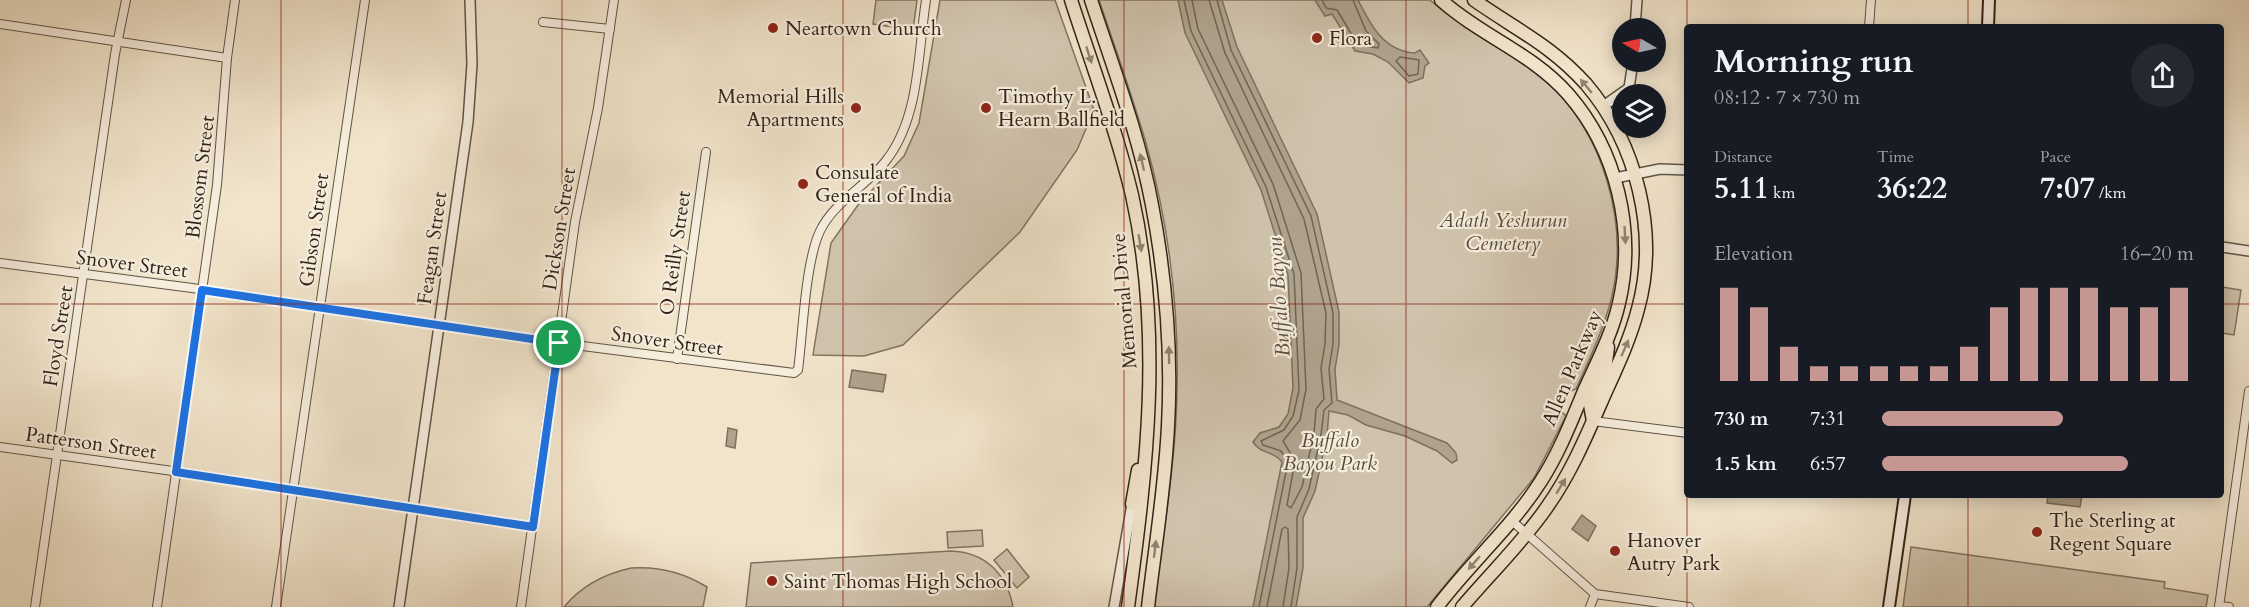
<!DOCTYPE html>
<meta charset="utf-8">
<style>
:root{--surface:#171b24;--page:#242831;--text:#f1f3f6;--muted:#9ea1a6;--accent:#c59692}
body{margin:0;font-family:Cardo,serif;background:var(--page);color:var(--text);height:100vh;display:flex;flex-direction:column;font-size:22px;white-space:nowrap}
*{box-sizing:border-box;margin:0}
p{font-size:20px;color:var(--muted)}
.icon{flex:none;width:33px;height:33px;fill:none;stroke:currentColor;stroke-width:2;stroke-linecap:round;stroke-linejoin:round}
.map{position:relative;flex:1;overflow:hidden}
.panel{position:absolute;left:1684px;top:24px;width:540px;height:474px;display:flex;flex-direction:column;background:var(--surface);border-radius:6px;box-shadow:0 3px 15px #0003}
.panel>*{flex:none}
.needle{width:39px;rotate:279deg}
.tools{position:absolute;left:1612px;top:18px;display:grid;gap:12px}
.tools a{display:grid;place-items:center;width:54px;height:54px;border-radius:50%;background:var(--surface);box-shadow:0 3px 15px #0003;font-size:30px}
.pin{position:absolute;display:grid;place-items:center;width:51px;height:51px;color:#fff;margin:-26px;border:3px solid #fff;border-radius:50%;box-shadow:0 2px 6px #0007}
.round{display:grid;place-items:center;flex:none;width:63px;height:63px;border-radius:32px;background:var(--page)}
.summary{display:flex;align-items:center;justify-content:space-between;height:102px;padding:0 30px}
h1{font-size:33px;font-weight:600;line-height:45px}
.metrics{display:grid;grid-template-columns:repeat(3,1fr);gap:9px;height:102px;padding:6px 30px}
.metrics div{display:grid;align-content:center}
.metrics b{font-size:30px;font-weight:600}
.metrics small{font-size:16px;font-weight:400}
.metrics p{font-size:16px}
.chart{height:168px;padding:12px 30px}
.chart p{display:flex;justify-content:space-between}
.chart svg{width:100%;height:108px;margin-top:6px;stroke:var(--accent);stroke-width:6}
ul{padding:0 30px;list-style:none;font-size:20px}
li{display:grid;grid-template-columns:96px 72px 1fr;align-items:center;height:45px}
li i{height:15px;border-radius:8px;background:var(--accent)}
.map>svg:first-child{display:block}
.green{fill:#d0c3ad;stroke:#807462;stroke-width:1.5}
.water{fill:#afa38e;stroke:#7c705f;stroke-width:1.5}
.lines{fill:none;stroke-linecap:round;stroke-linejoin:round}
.shore{stroke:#706453;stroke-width:1.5}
.minor-casing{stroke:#605445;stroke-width:10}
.tertiary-casing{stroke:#605445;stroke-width:12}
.secondary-casing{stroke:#302418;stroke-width:14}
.primary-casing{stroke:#302418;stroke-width:15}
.minor{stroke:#f6eddd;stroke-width:8}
.tertiary{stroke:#f6eddd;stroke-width:9}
.secondary{stroke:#f6eddd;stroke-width:10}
.primary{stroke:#f1e4cb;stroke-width:12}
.oneway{fill:#908472}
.route-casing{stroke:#fff;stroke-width:12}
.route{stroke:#1a73e8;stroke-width:8}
.grid{fill:none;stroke:#8f2418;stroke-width:1.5;stroke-opacity:0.55}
.poi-dot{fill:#8f2418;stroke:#f6eddd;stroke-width:2}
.labels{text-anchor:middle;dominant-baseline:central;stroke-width:4.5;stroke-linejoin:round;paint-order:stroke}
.poi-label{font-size:20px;fill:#302418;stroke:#f6eddd;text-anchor:start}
.street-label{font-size:20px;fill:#302418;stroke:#f6eddd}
.park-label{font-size:20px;font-style:italic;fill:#584c3d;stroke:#f6eddd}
.water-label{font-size:21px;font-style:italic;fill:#5c5041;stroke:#f6eddd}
</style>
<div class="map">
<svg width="2249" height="607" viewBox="0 0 2249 607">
<rect width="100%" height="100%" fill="#f1e4cb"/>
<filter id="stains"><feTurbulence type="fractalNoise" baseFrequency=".00333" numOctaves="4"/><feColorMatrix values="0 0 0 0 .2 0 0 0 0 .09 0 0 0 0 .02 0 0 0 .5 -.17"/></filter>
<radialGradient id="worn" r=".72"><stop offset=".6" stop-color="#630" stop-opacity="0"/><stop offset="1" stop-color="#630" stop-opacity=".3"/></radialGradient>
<g class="green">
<path d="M 876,0 L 917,0 L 913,30 L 873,24 Z"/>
<path d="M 940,0 L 1055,0 L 1094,110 L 1077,150 L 1020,232 L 903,345 L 864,356 L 813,355 L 831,243 L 858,205 L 904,156 L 919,123 Z"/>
<path d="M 1099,0 L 1430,0 C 1464,31 1508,48 1543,78 C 1603,130 1630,223 1611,300 C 1603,331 1589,360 1576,389 L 1561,395 L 1559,409 L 1566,416 L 1534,478 L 1427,607 L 1153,607 C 1163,535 1176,463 1177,390 C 1179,308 1168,222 1146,143 C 1132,95 1115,47 1099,0 Z"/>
<path d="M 2222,287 L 2241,290 L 2234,335 L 2222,333 Z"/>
<path d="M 982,530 L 983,546 L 948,548 L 947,532 Z"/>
<path d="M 1911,547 L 2165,582 L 2164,588 L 2208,595 L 2206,607 L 1903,607 Z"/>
<path d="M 1007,549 L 1029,577 L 1017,588 L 994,560 Z"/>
<path d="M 951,551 C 985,552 1007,574 1013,607 L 746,607 L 751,563 Z"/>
<path d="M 631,568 C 659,566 683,572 707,587 L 703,607 L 564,607 C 582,585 604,574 631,568 Z"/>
</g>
<g class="water">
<path d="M 1178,0 L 1222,0 L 1237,47 L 1317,214 L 1339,312 L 1339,345 L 1335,369 L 1337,400 L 1447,443 L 1456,453 L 1457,460 L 1452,463 L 1437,451 L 1405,436 L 1366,425 L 1348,415 L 1329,411 L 1327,436 L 1315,491 L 1303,518 L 1303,568 L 1296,607 L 1253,607 L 1282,462 C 1274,451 1260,454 1253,442 L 1260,433 L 1279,427 L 1288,414 L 1293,388 L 1288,275 L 1261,190 L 1185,33 Z"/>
<path d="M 1315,0 L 1358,0 C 1371,26 1384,51 1415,53 L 1420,50 L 1429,63 L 1425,66 L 1423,78 L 1409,83 L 1388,62 L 1373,54 L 1355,51 L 1332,14 L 1325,16 Z"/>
<path d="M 852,370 L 886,375 L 883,392 L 849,387 Z"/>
<path d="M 728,428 L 737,430 L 735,448 L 726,446 Z"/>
<path d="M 2048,495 L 2082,495 L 2080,507 L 2047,503 Z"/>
<path d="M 1582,515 L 1596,526 L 1588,541 L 1572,529 Z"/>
</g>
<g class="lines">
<g class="shore">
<path d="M 1184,0 L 1191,31 L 1266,187 L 1294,274 L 1299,390 L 1293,416 L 1284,430 L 1261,441 L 1263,445 L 1281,451 L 1288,462 L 1259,607"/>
<path d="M 1192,0 L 1198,29 L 1273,184 L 1301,273 L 1306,389 L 1300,420 L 1283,441 L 1295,461 L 1287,505 L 1291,508 L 1302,487 L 1314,434 L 1316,409 L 1324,399 L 1321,368 L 1325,344 L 1326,313 L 1304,219 L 1225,53 L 1209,0"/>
<path d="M 1217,0 L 1231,50 L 1311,216 L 1333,313 L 1333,344 L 1329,369 L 1332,403 L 1324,410 L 1321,435 L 1309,489 L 1297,517 L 1297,568 L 1291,607"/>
<path d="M 1322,0 L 1326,8 L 1337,10 L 1358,45 L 1378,48 L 1379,44 L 1366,31 L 1353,0"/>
<path d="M 1400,57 L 1419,60 L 1418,74 L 1409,76 L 1396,61 Z"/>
<path d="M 1267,607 L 1282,529 L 1285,527 L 1288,529 L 1289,568 L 1283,607"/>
</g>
<defs>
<g id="minor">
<path d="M 543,22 L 610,29"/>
<path d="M 0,24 L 227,58"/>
<path d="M 1869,27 L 1871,0"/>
<path d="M 0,263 L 192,288 L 559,343 L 794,373 L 798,370 C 803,333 805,263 820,231 C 835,200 869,185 888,158 C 920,115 918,51 926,0"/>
<path d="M 677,359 L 706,152"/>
<path d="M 1593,421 L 1688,433"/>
<path d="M 0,447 L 187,473 L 533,527"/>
<path d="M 1511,520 L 1595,594 L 1689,607"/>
<path d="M 2219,606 L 2229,607"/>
<path d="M 35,607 L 115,54 L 126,0"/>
<path d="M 157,607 L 217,185 L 227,58 L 235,0"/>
<path d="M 276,607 L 365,0"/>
<path d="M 521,607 L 575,222 L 598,108 L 614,0"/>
<path d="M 1590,607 L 1595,594"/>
<path d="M 2219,607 L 2249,391"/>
</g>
<g id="tertiary">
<path d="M 1635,28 L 1637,0"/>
<path d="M 1602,107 L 1629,88 L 1633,62"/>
<path d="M 1615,178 L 1660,169 L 1688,170"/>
<path d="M 2222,247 L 2249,251"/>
<path d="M 399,607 L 468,122 L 472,64 L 470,0"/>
<path d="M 1114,607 L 1132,504"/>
</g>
<g id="secondary">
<path d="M 1988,27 L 1989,0"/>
<path d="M 1889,607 L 1905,495"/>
</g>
<g id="primary">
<path d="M 1071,0 C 1092,65 1116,129 1132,195 C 1163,334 1147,468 1128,607"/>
<path d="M 1091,0 C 1113,67 1139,135 1152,205 C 1166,278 1172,352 1168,426 C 1165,487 1155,547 1148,607"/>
<path d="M 1593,421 L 1590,405 L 1605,370 L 1608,347"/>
<path d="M 1132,504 L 1138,470"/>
<path d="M 1437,607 C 1469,564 1512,527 1541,481 C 1559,453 1571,422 1584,391 C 1597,362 1612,334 1619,303 C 1636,231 1617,150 1568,94 C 1532,53 1481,36 1441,0"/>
<path d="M 1462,607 C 1490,574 1523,542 1547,507 C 1571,473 1587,435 1603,398 C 1616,369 1630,340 1638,309 C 1659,233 1637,144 1586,84 C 1551,45 1515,29 1474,0"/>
</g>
</defs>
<use href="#minor" class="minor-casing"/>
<use href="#tertiary" class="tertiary-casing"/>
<use href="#secondary" class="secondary-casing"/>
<use href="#primary" class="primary-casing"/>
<use href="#minor" class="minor"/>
<use href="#tertiary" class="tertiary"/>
<use href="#secondary" class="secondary"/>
<use href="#primary" class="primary"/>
</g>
<defs><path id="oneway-solid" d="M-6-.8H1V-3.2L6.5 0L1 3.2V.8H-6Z" transform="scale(1.5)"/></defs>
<g class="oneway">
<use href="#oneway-solid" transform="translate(1089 55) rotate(72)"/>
<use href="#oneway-solid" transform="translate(1586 86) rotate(-130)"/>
<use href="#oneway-solid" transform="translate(1142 162) rotate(-103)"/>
<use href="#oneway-solid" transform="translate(1625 235) rotate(87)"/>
<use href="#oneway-solid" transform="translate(1140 243) rotate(81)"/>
<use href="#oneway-solid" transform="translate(1625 348) rotate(-66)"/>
<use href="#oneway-solid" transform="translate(1169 355) rotate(-91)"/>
<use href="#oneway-solid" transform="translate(1561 486) rotate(-59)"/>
<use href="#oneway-solid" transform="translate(1155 549) rotate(-83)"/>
<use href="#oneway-solid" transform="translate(1474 563) rotate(131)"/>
</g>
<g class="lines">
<defs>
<path id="route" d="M 202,290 L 559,343 L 533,527 L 176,472 Z"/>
</defs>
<use href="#route" class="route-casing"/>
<use href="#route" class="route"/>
</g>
<path class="grid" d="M 281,0 L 281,607M 562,0 L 562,607M 843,0 L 843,607M 1124,0 L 1124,607M 1406,0 L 1406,607M 1687,0 L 1687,607M 1968,0 L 1968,27M 0,304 L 1688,304M 2222,304 L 2249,304M 1968,495 L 1968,607"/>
<g class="poi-dot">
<circle cx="773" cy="28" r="6"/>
<circle cx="1317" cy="38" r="6"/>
<circle cx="856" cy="108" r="6"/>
<circle cx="986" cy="108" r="6"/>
<circle cx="803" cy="184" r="6"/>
<circle cx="2037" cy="532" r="6"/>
<circle cx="1615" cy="551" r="6"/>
<circle cx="772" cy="581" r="6"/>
</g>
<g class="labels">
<g class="poi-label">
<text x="785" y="28">Neartown Church</text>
<text x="1329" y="38">Flora</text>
<text x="844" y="96" text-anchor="end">Memorial Hills<tspan x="844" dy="23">Apartments</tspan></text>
<text x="998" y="96">Timothy L.<tspan x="998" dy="23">Hearn Ballfield</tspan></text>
<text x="815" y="172">Consulate<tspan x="815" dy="23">General of India</tspan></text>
<text x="2049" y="520">The Sterling at<tspan x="2049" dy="23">Regent Square</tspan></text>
<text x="1627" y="540">Hanover<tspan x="1627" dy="23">Autry Park</tspan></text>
<text x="784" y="581">Saint Thomas High School</text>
</g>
<g class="street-label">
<text transform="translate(200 177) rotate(-83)">Blossom Street</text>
<text transform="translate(559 229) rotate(-81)">Dickson Street</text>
<text transform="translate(314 230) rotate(-82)">Gibson Street</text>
<text transform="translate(432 248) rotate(-82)">Feagan Street</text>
<text transform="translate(675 253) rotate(-82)">O Reilly Street</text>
<text transform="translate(132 264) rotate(7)">Snover Street</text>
<text transform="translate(1124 301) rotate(-95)">Memorial Drive</text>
<text transform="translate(58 336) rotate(-81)">Floyd Street</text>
<text transform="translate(667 341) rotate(8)">Snover Street</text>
<text transform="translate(1572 368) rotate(-67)">Allen Parkway</text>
<text transform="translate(91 443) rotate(8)">Patterson Street</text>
</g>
<g class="park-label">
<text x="1503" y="220">Adath Yeshurun<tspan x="1503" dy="23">Cemetery</tspan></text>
<text x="1330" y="440">Buffalo<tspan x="1330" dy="23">Bayou Park</tspan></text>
</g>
<g class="water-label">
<text transform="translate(1279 297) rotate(-94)">Buffalo Bayou</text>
</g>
</g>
<rect width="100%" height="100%" filter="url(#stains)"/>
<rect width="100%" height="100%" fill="url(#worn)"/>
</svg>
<div class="tools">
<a><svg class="needle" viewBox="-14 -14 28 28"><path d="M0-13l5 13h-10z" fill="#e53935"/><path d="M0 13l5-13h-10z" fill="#9ea1a6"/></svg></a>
<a><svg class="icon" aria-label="layers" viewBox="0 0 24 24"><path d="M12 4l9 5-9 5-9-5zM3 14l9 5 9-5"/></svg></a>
</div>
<div class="pin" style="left:559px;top:343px;background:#1e9e55"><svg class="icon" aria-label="arrive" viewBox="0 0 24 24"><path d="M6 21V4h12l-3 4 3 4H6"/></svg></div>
<section class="panel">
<div class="summary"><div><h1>Morning run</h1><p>08:12 · 7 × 730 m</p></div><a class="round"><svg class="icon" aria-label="share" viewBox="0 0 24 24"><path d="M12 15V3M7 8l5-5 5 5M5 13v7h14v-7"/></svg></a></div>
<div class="metrics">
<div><p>Distance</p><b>5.11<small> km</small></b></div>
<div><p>Time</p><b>36:22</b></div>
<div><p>Pace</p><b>7:07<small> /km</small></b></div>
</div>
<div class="chart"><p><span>Elevation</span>16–20 m</p>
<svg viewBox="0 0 160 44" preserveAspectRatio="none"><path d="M5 44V6M15 44V14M25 44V30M35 44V38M45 44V38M55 44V38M65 44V38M75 44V38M85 44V30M95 44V14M105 44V6M115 44V6M125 44V6M135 44V14M145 44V14M155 44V6"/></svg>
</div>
<ul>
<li><b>730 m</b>7:31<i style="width:58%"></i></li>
<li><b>1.5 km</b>6:57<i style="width:79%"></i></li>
</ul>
</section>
</div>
